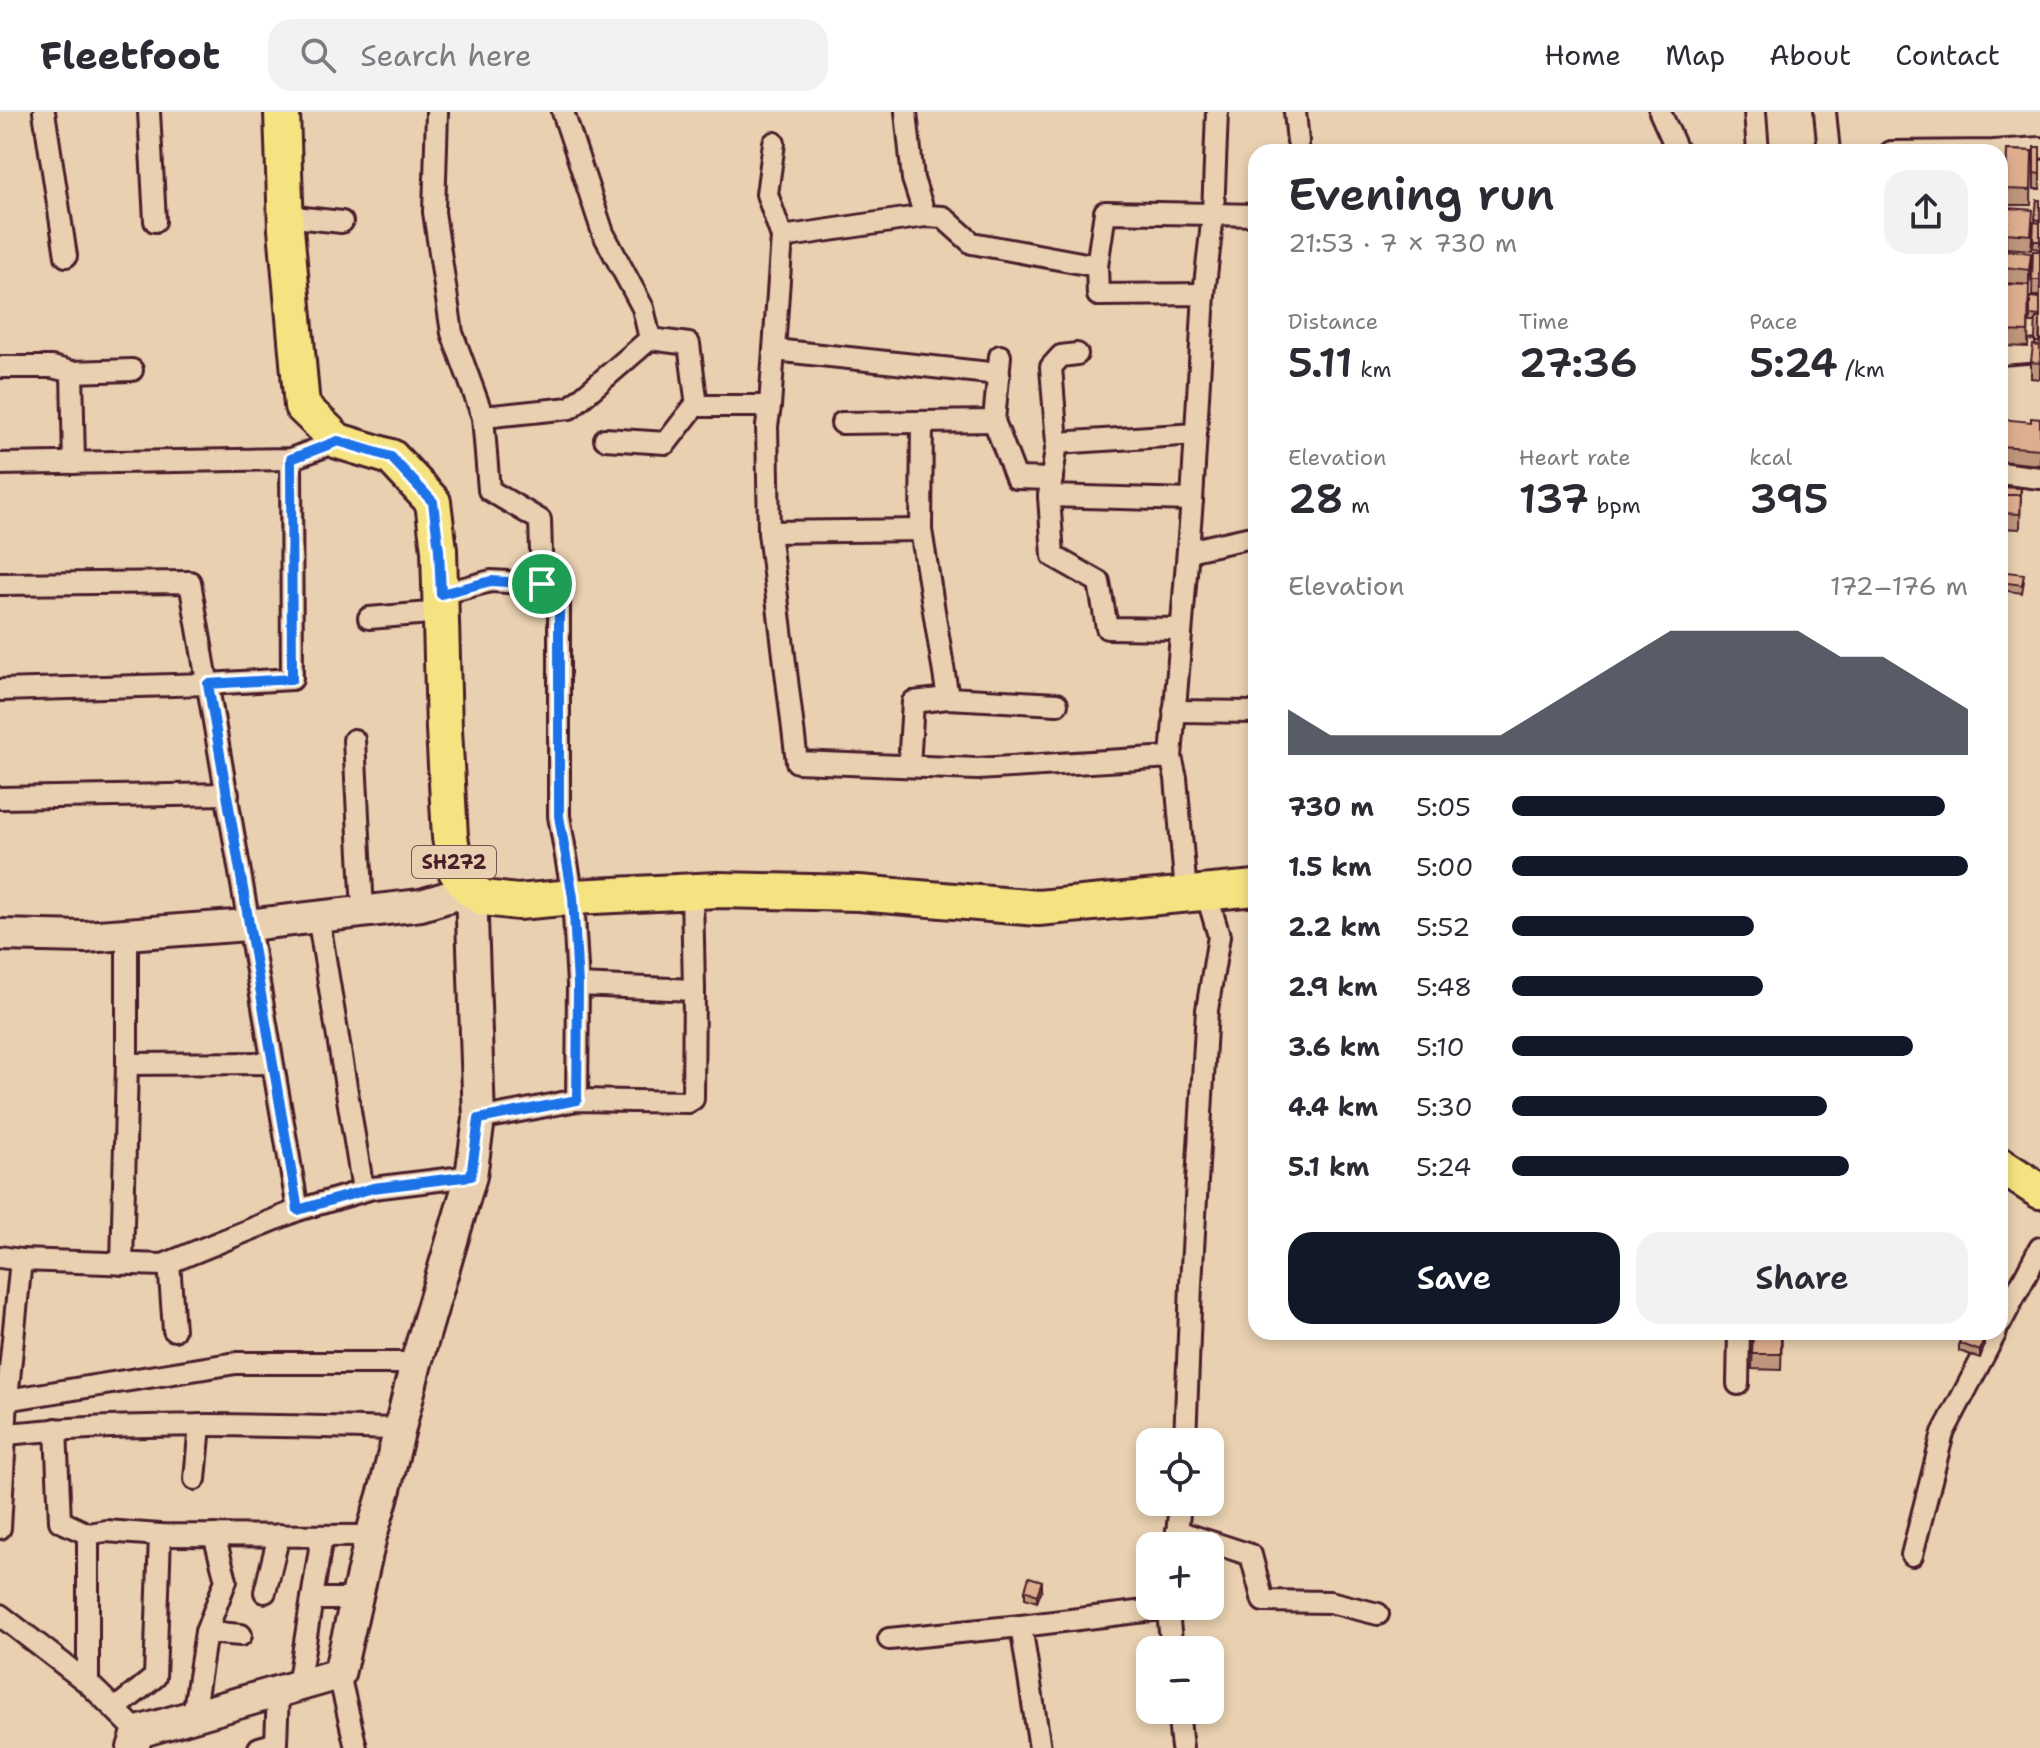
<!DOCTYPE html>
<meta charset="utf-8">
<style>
:root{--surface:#fff;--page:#f2f2f3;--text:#2b2b33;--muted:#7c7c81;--line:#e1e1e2;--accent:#111827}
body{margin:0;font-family:"Shantell Sans",sans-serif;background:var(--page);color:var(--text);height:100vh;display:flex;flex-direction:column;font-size:30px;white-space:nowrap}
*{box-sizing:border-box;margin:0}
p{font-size:26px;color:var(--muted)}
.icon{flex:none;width:44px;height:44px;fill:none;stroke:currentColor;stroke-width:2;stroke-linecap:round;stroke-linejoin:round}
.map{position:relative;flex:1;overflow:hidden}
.drawer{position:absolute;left:1248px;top:32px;width:760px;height:1196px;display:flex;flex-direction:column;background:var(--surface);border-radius:24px;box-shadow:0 4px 12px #0003}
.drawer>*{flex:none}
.tools{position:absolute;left:1136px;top:1316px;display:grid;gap:16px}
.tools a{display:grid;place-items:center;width:88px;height:88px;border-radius:16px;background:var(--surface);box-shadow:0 4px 12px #0003;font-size:40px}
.pin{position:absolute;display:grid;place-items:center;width:68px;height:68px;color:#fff;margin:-34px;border:4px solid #fff;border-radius:50%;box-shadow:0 2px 8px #0007}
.round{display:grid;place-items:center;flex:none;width:84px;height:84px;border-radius:24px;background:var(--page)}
.summary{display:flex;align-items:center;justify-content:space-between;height:136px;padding:0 40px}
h1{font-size:44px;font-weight:600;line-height:60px}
.metrics{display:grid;grid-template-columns:repeat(3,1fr);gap:12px;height:136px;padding:8px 40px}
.metrics div{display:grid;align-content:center}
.metrics b{font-size:40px;font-weight:600}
.metrics small{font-size:22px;font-weight:400}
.metrics p{font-size:22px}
.chart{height:224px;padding:16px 40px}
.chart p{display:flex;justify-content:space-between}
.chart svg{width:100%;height:144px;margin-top:8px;fill:var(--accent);opacity:.7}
.cta{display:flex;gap:16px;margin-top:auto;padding:16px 40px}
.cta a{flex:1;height:92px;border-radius:24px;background:var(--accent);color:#fff;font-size:32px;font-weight:600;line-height:92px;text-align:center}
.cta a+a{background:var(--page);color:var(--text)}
ul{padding:0 40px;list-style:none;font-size:26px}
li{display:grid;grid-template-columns:128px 96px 1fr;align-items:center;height:60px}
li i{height:20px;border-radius:10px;background:var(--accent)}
header{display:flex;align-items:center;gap:48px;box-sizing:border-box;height:112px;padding:0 40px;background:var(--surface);border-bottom:2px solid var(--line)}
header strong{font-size:38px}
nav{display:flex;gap:44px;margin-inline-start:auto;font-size:28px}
.search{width:560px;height:72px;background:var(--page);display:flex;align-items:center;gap:20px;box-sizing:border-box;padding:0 28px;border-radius:24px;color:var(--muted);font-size:30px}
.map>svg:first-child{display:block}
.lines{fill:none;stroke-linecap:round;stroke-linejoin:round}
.street-casing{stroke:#4a1f2b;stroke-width:26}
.secondary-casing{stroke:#4a1f2b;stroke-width:36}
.primary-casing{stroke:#4a1f2b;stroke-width:40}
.street{stroke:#e8d0b0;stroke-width:20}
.secondary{stroke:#e8d0b0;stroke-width:30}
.primary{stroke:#f5e381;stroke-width:34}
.wall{fill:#bf967b;stroke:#4a1f2b;stroke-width:2}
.shaded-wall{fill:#9b7a64;stroke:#4a1f2b;stroke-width:2}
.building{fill:#deaf8f;stroke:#4a1f2b;stroke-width:2}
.route-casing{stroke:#fff;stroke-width:16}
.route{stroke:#1a73e8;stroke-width:10}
.labels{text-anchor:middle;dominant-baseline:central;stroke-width:8;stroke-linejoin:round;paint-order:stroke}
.shield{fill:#e8d0b0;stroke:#795453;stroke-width:2}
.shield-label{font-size:20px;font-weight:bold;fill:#4a1f2b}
</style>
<header>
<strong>Fleetfoot</strong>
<div class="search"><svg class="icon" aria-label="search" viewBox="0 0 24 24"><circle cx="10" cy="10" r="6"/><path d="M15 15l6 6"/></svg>Search here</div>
<nav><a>Home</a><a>Map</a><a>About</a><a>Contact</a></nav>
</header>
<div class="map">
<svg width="2040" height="1636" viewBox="0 0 2040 1636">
<rect width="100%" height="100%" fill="#e8d0b0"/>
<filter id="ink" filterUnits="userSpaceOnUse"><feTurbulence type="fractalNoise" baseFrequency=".0125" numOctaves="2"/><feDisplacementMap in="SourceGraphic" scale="16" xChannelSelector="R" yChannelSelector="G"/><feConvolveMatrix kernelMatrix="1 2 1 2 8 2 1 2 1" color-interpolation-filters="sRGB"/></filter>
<g filter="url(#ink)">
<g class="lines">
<defs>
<g id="street">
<path d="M 44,0 L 66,144"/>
<path d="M 149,0 L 155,109"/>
<path d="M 437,0 L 434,100 L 452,221 L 483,305 L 489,378 L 540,408 L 542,472 L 559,490 L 559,704 L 573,785 L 578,873 L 577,988"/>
<path d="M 906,0 L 913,67 L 925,104"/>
<path d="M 1295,0 L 1298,30"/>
<path d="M 1660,0 L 1678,40"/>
<path d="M 1755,0 L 1758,40"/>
<path d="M 1825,0 L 1829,40"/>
<path d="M 774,31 L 767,82 L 782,125"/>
<path d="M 1891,40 L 1993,39 L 2040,36"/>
<path d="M 285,104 L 342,110"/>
<path d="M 2000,144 L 2040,141"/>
<path d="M 1097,154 L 1105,100 L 1213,102 L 1217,0"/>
<path d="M 1204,182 L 1213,102 L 1256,103"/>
<path d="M 650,227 L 689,232 L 697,294 L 770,294 L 767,314 L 769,420 L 797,650 L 977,657 L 1171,645 L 1176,666 L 1186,781"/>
<path d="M 774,238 L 999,262"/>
<path d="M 1077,242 L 1061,244 L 1051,255 L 1057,331 L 1049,384 L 1053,444 L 1099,470 L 1107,516 L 1181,517"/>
<path d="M 2000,242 L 2040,239"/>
<path d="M 1000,244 L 994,309 L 1016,366 L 1052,367"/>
<path d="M 0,255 L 52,255 L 72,260 L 74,351"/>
<path d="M 72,260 L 132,258"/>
<path d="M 770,294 L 782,125 L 925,104 L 943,105 L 972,131 L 1097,154 L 1098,183 L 1204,182 L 1192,388 L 1171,645"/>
<path d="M 483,305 L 570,296 L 650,227 L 643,196 L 603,121 L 563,0"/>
<path d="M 922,310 L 921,418 L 948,586"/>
<path d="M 842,311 L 994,309"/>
<path d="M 605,327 L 666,331 L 697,291"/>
<path d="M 1057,331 L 1196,322"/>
<path d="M 0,352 L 291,347 L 338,329"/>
<path d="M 2000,361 L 2040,366"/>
<path d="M 1049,384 L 1192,388"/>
<path d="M 769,420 L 921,418"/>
<path d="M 1188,439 L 1256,424"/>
<path d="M 0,472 L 190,470 L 298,1098"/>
<path d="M 441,482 L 491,469 L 542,472"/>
<path d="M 369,506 L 442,500"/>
<path d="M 0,578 L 208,572 L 292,567 L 291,347"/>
<path d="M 1174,599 L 1256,600"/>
<path d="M 354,628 L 363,799"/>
<path d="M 909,654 L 913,590 L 948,586 L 1057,592"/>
<path d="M 0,686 L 228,682"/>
<path d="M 318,804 L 363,1078"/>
<path d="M 578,873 L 694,878"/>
<path d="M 127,952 L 272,951"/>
<path d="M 479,1007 L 577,988 L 688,990 L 693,987 L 694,878 L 692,780"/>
<path d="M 0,1145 L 21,1148 L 163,1153 L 298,1098 L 373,1076 L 471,1064"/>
<path d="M 169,1151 L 174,1218"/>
<path d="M 122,1152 L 127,952 L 127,821"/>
<path d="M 2000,1212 L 2040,1136"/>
<path d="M 1738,1272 L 1739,1220"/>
<path d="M 0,1289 L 236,1251 L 416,1251"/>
<path d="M 56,1317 L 60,1409 L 88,1422"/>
<path d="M 6,1322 C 137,1309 268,1313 399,1317"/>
<path d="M 1185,1330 L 1191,1172 L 1207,898 L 1219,824 L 1206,780"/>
<path d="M 195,1367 L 200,1313"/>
<path d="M 0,1416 L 7,1287 L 21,1148"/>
<path d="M 1177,1419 L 1251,1443 L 1263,1489 L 1330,1490 L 1378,1502"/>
<path d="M 1176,1434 L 1180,1390"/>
<path d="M 1912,1443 L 1943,1321 L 1996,1220"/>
<path d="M 265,1480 L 279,1423"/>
<path d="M 312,1487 L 356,1487"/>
<path d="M 1171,1494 L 1169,1510 L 1172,1538"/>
<path d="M 0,1503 L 88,1571 L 138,1620"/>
<path d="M 206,1520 L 241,1523"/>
<path d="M 889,1527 L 1021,1514"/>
<path d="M 339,1562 L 356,1636"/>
<path d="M 88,1571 L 88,1422 L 106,1419 L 160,1423 L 371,1424"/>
<path d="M 298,1574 L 322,1424"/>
<path d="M 115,1597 L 155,1565 L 160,1423"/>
<path d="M 1178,1598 L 1182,1636"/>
<path d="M 193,1604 L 206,1520 L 226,1468 L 214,1423"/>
<path d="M 259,1636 L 276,1631 L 278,1580"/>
<path d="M 1040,1636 L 1021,1514 L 1170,1496"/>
</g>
<path id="secondary" d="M 0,823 L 85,825 L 248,813 L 421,793 L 471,778 L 479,1007 L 471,1064 L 416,1251 L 385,1377 L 371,1424 L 339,1562 L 138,1620 L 133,1636"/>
<g id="primary">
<path d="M 282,0 L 286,117 L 302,294 L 338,329 L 391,345 L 433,390 L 439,438 L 444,617 L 450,725 L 456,759 L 471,778 L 484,786 L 518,790 L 573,785 L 718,778 L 859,781 L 1038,796 L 1256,776"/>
<path d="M 2000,1053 L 2040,1079"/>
</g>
</defs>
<use href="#street" class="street-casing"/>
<use href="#secondary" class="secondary-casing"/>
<use href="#primary" class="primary-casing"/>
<use href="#street" class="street"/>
<use href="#secondary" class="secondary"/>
<use href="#primary" class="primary"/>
</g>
<g class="wall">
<rect x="2034" y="35" width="6" height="42"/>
<path d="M 2007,38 L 2032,39 L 2031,93 L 2006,93 Z"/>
<path d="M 2037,88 L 2040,88 L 2040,137 L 2033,136 Z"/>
<path d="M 2033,113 L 2031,138 L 2006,136 L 2006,121 Z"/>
<path d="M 2033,139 L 2040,139 L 2040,184 L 2032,184 Z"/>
<path d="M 2004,155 L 2031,156 L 2029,173 L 2004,171 Z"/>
<path d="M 2030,185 L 2040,186 L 2040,267 L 2031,266 L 2031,250 L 2035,233 L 2036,211 L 2030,211 Z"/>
<path d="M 2029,189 L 2028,235 L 2004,234 L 2004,219 Z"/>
<path d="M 2040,307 L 2040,353 L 2000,349 L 2000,314 L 2031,310 Z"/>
<path d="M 2000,375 L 2021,376 L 2020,417 L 2000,416 Z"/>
<path d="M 2000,459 L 2024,469 L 2022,481 L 2000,478 Z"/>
<path d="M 2000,1160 L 2008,1168 L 2004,1193 L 2000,1192 Z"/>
<path d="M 1749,1220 L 1782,1220 L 1781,1258 L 1752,1257 L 1753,1227 L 1749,1227 Z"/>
<path d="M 1959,1231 L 1984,1234 L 1980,1246 L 1959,1239 Z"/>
<path d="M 1042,1477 L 1037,1490 L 1025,1486 L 1025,1478 Z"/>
</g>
<g class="shaded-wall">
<path d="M 2031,141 L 2031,156 L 2029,173 L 2029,158 Z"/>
<path d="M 1984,1226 L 1984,1234 L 1980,1246 L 1980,1239 Z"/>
<path d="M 1042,1469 L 1042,1477 L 1037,1490 L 1037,1483 Z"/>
</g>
<g class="building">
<path d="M 2034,35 L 2040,35 L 2040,62 L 2034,61 Z"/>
<path d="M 2007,38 L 2032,39 L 2031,78 L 2006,77 Z"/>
<path d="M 2037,88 L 2040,88 L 2040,108 L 2035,107 Z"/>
<path d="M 2009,96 L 2033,98 L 2031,123 L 2006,121 Z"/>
<path d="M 2034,110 L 2040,111 L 2040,129 L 2033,129 Z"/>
<path d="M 2006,138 L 2031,141 L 2029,158 L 2004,155 Z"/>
<path d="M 2033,139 L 2040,139 L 2040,168 L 2032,168 Z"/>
<path d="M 2006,172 L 2029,173 L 2028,220 L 2004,219 Z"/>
<path d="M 2030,185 L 2040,186 L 2040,204 L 2030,203 Z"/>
<path d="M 2036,206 L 2040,206 L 2039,230 L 2035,230 Z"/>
<path d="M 2033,233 L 2040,234 L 2040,251 L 2031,250 Z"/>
<path d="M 2031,306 L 2040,307 L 2040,337 L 2000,334 L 2001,307 L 2031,310 Z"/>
<path d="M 2000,375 L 2021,376 L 2020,383 L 2000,383 Z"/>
<path d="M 2000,383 L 2021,383 L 2020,402 L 2000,401 Z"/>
<path d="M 2000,459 L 2024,462 L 2022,473 L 2000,470 Z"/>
<path d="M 2000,1160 L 2008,1161 L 2004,1185 L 2000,1184 Z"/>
<path d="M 1753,1220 L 1781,1220 L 1781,1242 L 1752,1242 Z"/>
<path d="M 1963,1220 L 1984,1226 L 1980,1239 L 1959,1231 Z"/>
<path d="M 1029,1465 L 1042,1469 L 1037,1483 L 1025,1478 Z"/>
</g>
</g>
<g class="lines" filter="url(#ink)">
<defs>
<path id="route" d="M 338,329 L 391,345 L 433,390 L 439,438 L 441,482 L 491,469 L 542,472 L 559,490 L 559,704 L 573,785 L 578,873 L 577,988 L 479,1007 L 471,1064 L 373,1076 L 298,1098 L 208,572 L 292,567 L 291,347 Z"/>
</defs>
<use href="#route" class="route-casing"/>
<use href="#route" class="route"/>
</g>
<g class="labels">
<rect class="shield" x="412" y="734" width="84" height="32" rx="6"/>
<g class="shield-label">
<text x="454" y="750">SH272</text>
</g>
</g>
</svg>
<div class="tools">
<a><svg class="icon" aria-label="locate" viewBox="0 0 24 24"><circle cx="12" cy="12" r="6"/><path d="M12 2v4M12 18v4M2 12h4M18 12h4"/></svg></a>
<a>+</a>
<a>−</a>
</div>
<div class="pin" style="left:542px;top:472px;background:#1e9e55"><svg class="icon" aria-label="arrive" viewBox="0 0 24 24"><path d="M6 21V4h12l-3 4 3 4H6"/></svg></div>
<section class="drawer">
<div class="summary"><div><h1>Evening run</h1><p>21:53 · 7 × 730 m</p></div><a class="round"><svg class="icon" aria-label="share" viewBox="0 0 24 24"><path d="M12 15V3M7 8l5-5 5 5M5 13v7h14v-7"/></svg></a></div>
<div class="metrics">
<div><p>Distance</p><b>5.11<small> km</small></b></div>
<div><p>Time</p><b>27:36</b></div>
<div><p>Pace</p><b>5:24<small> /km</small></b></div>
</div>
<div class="metrics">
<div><p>Elevation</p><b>28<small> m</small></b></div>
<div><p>Heart rate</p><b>137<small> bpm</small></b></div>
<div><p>kcal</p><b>395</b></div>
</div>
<div class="chart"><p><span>Elevation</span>172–176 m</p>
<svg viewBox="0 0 160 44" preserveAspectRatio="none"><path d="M0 44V30L10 38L20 38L30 38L40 38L50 38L60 30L70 22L80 14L90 6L100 6L110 6L120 6L130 14L140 14L150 22L160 30V44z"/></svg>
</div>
<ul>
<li><b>730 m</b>5:05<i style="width:95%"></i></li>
<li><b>1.5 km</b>5:00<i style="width:100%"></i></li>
<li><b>2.2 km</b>5:52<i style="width:53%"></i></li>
<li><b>2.9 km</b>5:48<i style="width:55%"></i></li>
<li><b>3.6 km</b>5:10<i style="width:88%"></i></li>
<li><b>4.4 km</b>5:30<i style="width:69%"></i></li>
<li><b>5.1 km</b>5:24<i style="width:74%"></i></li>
</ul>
<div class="cta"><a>Save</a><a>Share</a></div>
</section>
</div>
